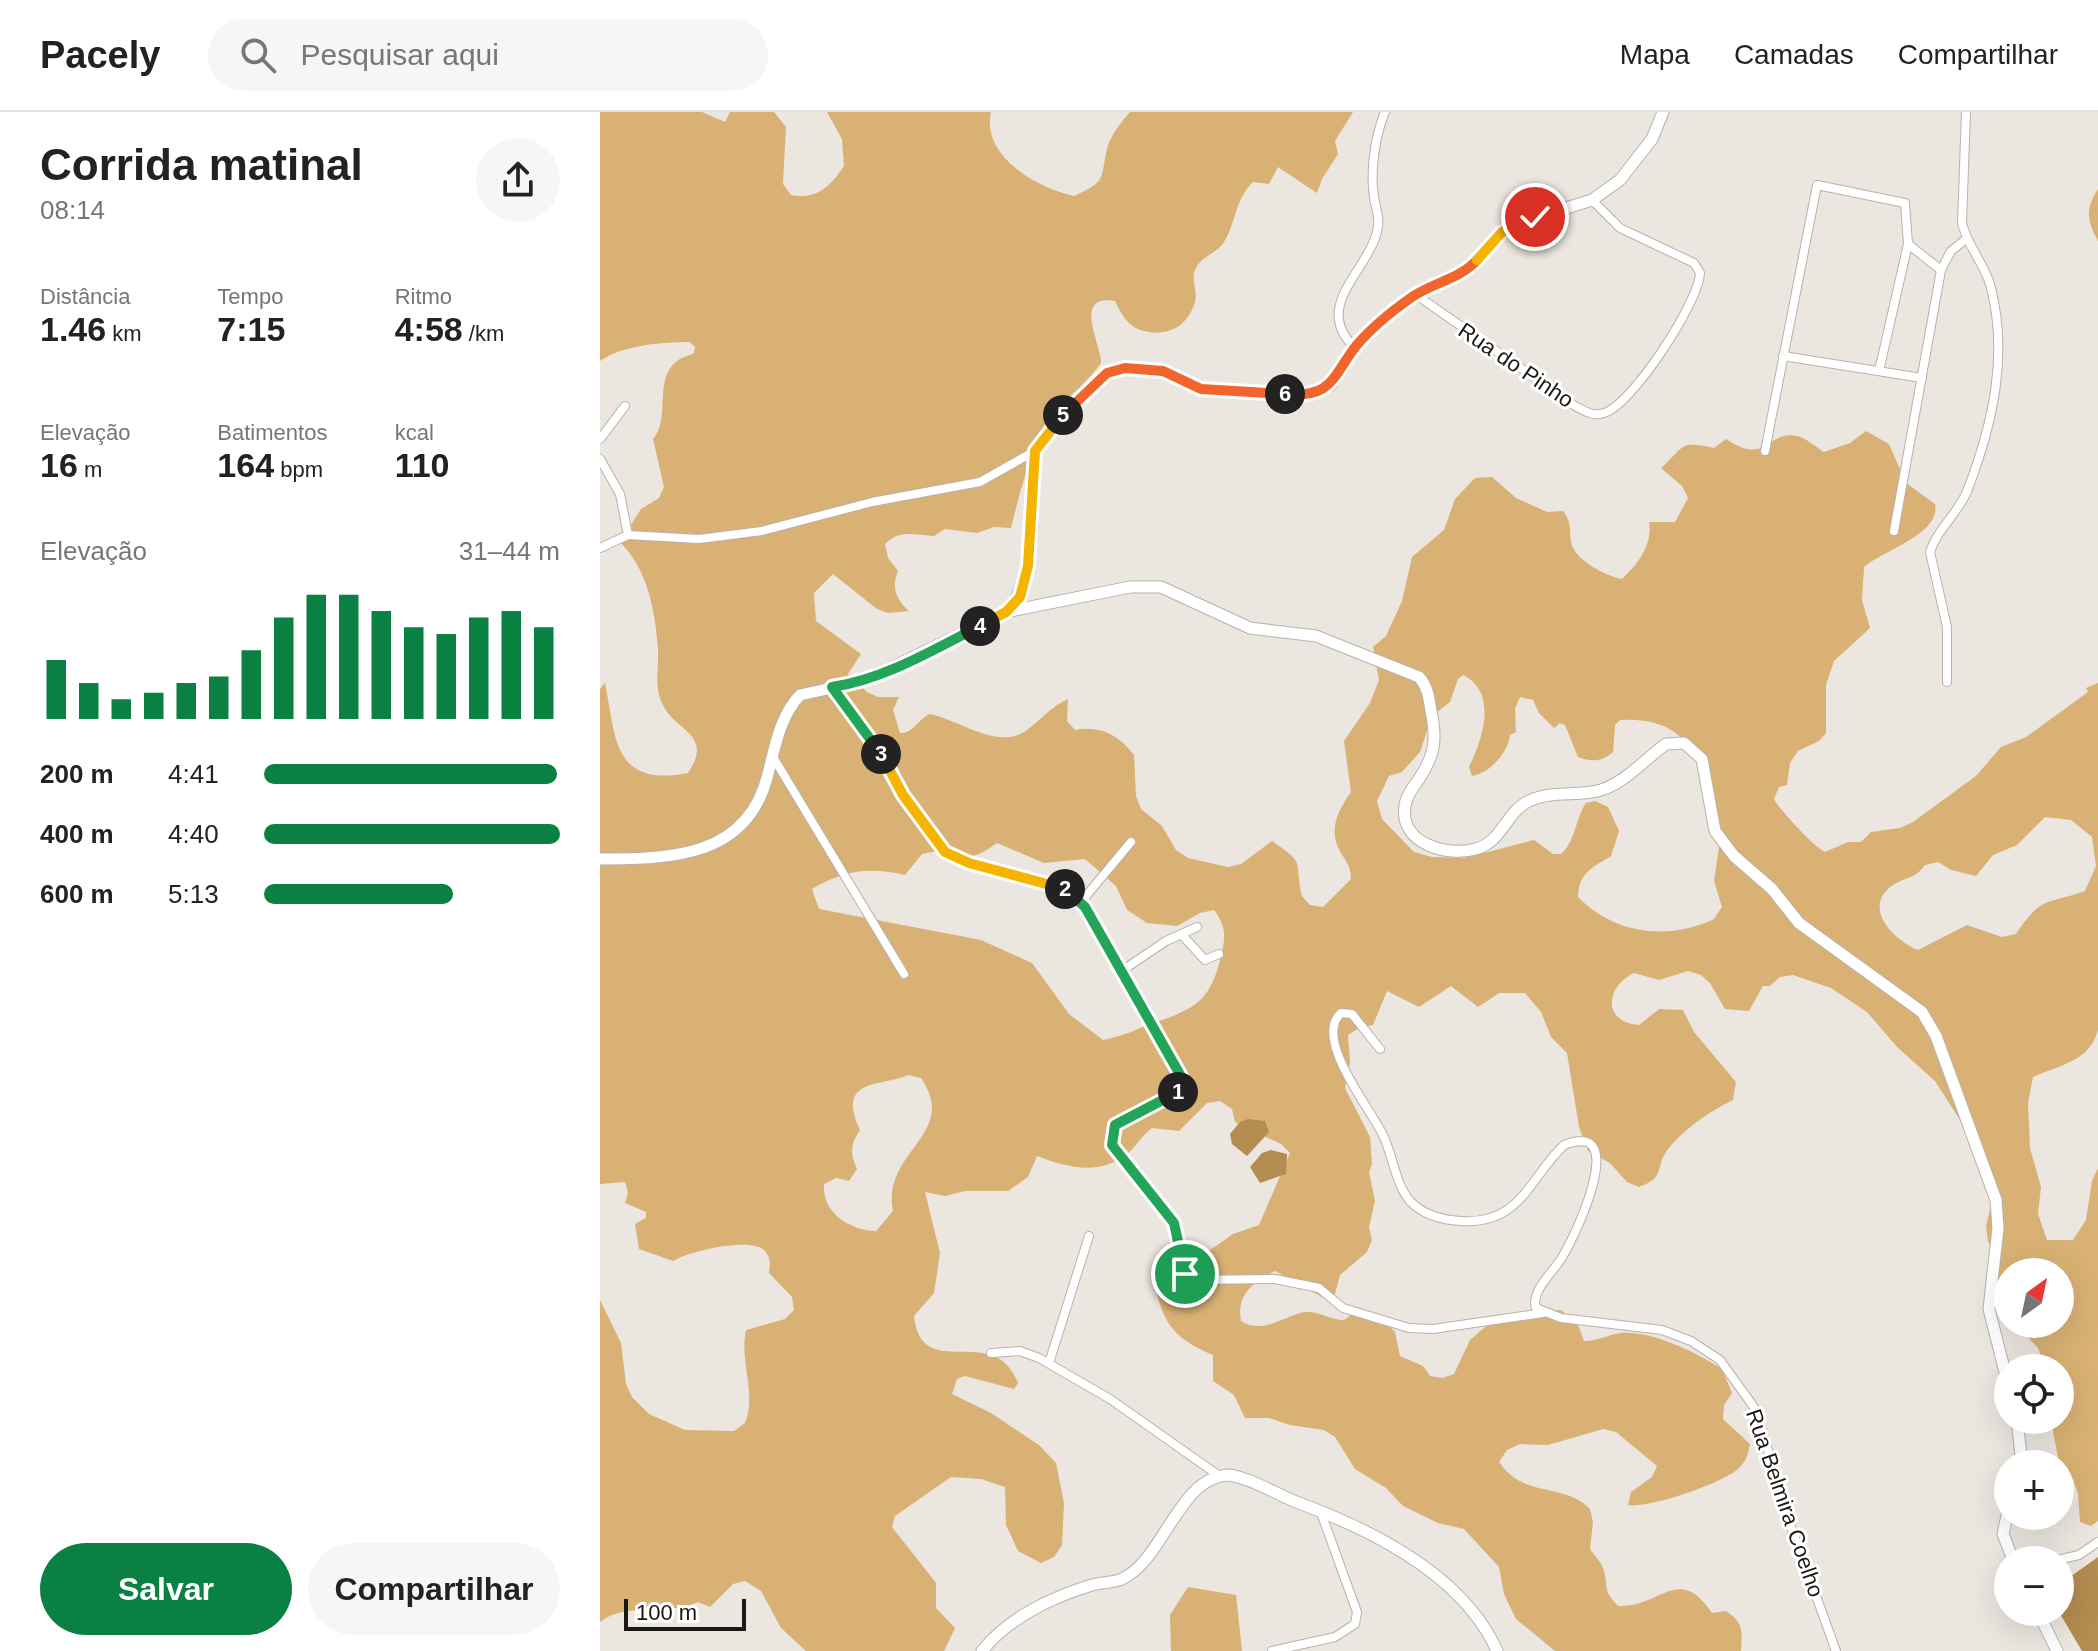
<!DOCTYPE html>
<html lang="pt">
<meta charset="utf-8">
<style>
:root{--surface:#fff;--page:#f6f6f6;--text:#222;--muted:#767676;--line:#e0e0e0;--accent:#0b8043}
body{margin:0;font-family:Helvetica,sans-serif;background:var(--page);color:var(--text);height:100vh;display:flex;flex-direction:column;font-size:30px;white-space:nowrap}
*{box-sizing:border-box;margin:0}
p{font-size:26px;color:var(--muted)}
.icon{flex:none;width:44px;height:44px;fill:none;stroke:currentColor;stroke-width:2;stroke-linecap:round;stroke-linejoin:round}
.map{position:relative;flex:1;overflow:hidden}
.panel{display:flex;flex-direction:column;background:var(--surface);width:600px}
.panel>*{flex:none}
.needle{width:52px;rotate:33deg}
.fabs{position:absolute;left:1394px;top:1146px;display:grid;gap:16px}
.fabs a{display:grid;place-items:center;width:80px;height:80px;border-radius:50%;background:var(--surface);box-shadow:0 8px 32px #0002;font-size:40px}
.scale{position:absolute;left:24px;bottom:20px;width:122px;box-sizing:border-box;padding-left:8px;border:4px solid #1a1815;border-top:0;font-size:22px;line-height:28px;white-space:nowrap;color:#1a1815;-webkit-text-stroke:6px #fff;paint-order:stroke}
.pin{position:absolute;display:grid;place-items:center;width:68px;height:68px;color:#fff;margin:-34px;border:4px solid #fff;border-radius:50%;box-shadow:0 2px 8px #0007}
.km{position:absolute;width:40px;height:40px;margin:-20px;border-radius:50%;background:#222;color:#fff;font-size:22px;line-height:40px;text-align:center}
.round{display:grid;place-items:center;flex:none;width:84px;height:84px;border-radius:42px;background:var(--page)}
.summary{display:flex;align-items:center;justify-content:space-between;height:136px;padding:0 40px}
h1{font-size:44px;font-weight:800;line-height:60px}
.stats{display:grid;grid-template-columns:repeat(3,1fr);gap:12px;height:136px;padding:8px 40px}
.stats div{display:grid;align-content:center}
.stats b{font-size:34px;font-weight:800}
.stats small{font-size:22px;font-weight:400}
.stats p{font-size:22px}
.chart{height:224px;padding:16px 40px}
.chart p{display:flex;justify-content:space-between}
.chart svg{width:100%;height:144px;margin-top:8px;stroke:var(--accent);stroke-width:6}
.action{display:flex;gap:16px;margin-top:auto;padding:16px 40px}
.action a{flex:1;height:92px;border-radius:48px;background:var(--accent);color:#fff;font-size:32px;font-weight:800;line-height:92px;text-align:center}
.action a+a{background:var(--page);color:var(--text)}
ul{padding:0 40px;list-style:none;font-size:26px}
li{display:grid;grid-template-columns:128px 96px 1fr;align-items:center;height:60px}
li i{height:20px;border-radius:10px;background:var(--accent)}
header{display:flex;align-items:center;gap:48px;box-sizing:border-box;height:112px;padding:0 40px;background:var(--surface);border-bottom:2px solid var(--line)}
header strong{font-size:38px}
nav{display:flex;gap:44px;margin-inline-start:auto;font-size:28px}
.search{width:560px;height:72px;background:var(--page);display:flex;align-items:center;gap:20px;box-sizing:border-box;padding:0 28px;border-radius:44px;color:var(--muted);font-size:30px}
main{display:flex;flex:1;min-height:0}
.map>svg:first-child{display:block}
.forest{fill:#d9b174;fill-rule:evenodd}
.water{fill:#b28c50}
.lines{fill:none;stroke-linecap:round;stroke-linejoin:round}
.street-casing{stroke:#b7b2ab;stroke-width:10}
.secondary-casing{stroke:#b7b2ab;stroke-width:13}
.street{stroke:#fff;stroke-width:8}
.secondary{stroke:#fff;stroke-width:11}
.split-1-casing{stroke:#fff;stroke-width:16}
.split-2-casing{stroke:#fff;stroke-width:16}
.split-3-casing{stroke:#fff;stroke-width:16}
.split-4-casing{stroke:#fff;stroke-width:16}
.split-5-casing{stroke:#fff;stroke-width:16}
.split-6-casing{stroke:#fff;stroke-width:16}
.split-7-casing{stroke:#fff;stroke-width:16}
.split-8-casing{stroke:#fff;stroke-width:16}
.split-1{stroke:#22a559;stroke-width:10}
.split-2{stroke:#22a559;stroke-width:10}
.split-3{stroke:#f5b400;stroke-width:10}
.split-4{stroke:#22a559;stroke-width:10}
.split-5{stroke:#f5b400;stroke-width:10}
.split-6{stroke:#f0652b;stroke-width:10}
.split-7{stroke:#f0652b;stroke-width:10}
.split-8{stroke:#f5b400;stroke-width:10}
.labels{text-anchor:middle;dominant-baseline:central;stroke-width:6;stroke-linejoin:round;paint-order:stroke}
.street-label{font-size:22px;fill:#1a1815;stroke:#fff}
</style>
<header>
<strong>Pacely</strong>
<div class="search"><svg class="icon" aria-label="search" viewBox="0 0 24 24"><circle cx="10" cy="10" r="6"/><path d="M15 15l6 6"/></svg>Pesquisar aqui</div>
<nav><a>Mapa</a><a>Camadas</a><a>Compartilhar</a></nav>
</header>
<main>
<section class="panel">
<div class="summary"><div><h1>Corrida matinal</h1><p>08:14</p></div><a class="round"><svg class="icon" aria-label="share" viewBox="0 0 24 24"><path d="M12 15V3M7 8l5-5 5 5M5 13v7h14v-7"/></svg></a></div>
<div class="stats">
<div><p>Distância</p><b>1.46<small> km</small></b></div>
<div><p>Tempo</p><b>7:15</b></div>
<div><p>Ritmo</p><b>4:58<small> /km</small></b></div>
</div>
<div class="stats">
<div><p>Elevação</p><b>16<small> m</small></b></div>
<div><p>Batimentos</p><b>164<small> bpm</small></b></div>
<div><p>kcal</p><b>110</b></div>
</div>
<div class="chart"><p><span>Elevação</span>31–44 m</p>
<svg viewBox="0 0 160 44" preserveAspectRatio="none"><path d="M5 44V26M15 44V33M25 44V38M35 44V36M45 44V33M55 44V31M65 44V23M75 44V13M85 44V6M95 44V6M105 44V11M115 44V16M125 44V18M135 44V13M145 44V11M155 44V16"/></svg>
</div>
<ul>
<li><b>200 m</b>4:41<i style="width:99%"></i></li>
<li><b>400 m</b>4:40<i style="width:100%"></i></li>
<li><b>600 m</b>5:13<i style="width:64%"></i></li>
</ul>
<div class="action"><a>Salvar</a><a>Compartilhar</a></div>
</section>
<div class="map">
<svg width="1498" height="1539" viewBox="0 0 1498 1539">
<rect width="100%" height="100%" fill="#ebe6df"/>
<g class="forest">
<path d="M 0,0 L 102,0 L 125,10 L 130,0 L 174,0 L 186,15 L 183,72 L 191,83 C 216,88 230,75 244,54 L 242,27 L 227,0 L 391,0 C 381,44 437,76 474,84 C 507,69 500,68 507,37 C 510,24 521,10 530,0 L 753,0 L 735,29 L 738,42 L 722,67 L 717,81 L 678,55 L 669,72 L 653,70 C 635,87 636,111 624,130 C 617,141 603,144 597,154 C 589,165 598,178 595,190 C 588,213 571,223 549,220 C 530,217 523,206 515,189 C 471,182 502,233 501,251 C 489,269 470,281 457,298 C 432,331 421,376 411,416 L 394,415 L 377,421 L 345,417 L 334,424 C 314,423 300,417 285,432 L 288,446 L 298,459 C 291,474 296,488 309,499 L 288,501 L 277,497 L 233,462 L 214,481 L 216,509 L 261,542 L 248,562 L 267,580 L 278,585 L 299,585 L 293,598 L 300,621 C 313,622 318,607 330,602 C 359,608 399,639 427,618 C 442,607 450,595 468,587 L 467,609 L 475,618 C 500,613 519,623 534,643 L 536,684 L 541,697 L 562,714 L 576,738 L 588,746 L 628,755 L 641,752 L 672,729 C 707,753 694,747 702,784 L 710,793 L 723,795 L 751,767 C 751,750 743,748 737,733 C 730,712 740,696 751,680 L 744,629 L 770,591 L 779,568 L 773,535 L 786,524 L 802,489 L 812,445 L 844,418 L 855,387 L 875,366 L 892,365 L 916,386 L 947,400 L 963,399 C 972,410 969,418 971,430 C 974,448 1006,464 1022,467 C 1038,452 1053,432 1049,410 L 1075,410 L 1088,386 L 1082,374 L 1061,356 C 1085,335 1078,328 1114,336 L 1126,327 C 1168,355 1165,318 1197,324 C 1206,326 1216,335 1224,340 L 1250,331 L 1266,319 L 1289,332 L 1306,371 L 1335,392 C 1341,422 1285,437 1264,455 L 1262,488 L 1270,516 L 1234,549 L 1226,573 L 1226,621 L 1219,629 L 1198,639 L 1190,651 L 1187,673 L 1179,675 L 1174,687 C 1179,697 1215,736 1225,740 L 1248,730 L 1261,730 L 1271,720 L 1300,716 L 1313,710 L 1376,664 L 1401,635 L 1426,625 L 1488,580 L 1486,576 L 1498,571 L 1498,917 C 1491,949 1460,953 1433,965 L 1428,991 L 1430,1036 L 1441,1075 L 1438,1102 L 1447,1128 L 1473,1128 L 1486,1108 L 1492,1069 L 1498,1056 L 1498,1409 L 1491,1414 L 1480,1410 L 1478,1382 L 1473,1367 L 1458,1346 L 1451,1308 L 1460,1308 L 1460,1256 L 1445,1256 L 1438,1236 L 1416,1212 L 1460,1212 L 1460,1160 L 1408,1160 L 1408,1196 L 1400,1185 L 1394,1142 L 1388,1129 L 1386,1114 L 1392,1089 L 1378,1036 L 1335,969 L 1297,935 L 1267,900 L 1231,876 L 1193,863 L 1180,865 L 1170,874 L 1163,874 L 1149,899 L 1125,897 L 1110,871 L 1101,863 L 1088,859 L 1059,868 L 1034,861 C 1005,875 1002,910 1039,913 L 1059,897 L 1083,898 L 1094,920 L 1136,970 L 1133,988 C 1110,999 1084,1017 1068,1037 C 1054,1055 1067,1065 1039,1075 L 1027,1070 L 1010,1051 L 988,1039 L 979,1015 L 967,941 L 951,925 L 941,900 L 925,881 L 899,881 L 878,895 L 851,874 L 819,895 L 787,879 L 773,913 L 759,916 L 748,923 L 750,950 L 745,976 L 770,1025 L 772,1052 L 769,1060 L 775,1089 L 769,1115 L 772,1128 L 767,1140 L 740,1163 L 735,1182 L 722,1185 L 675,1159 C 653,1170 636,1183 641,1209 C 664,1224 688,1201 706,1200 C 718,1199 731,1208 744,1208 L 755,1200 L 766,1204 L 778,1202 L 795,1220 L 800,1244 L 823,1254 L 830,1264 L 842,1266 L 854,1262 L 870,1228 L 899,1203 L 961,1198 L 979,1215 L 984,1229 C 998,1229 1007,1223 1021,1221 C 1053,1219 1095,1240 1122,1257 L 1132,1281 L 1124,1293 L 1123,1307 L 1150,1332 C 1148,1341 1147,1348 1140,1355 C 1127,1370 1048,1397 1028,1393 L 1031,1380 L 1052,1365 L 1057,1354 L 1016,1320 L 1003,1317 L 948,1333 L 920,1332 L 907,1338 L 899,1350 C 924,1387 964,1370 990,1397 L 993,1410 L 990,1437 C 994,1443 1003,1452 1004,1459 C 1009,1477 1002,1477 1018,1494 C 1061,1496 1078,1451 1112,1501 L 1126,1499 C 1144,1511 1142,1519 1141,1539 L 955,1539 L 916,1507 L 904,1482 L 899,1455 L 864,1417 L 838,1411 L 803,1394 L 786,1376 L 755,1357 L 735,1325 L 724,1318 L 690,1313 L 669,1306 L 645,1306 L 634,1283 L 613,1269 L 613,1243 C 577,1228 563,1213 556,1176 L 633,1122 L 659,1113 L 690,1041 L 681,1032 L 635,1010 L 632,997 L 620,989 L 607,991 L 579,1019 L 552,1016 C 541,1024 536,1035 526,1043 C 498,1064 466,1055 437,1044 L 428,1065 L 408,1079 L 365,1079 L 345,1084 L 325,1080 L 340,1141 L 334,1181 L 314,1204 C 321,1273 394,1208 418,1271 L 414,1277 L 365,1264 L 357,1267 L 352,1282 L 391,1301 L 439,1333 L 456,1351 L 464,1391 L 462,1433 L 454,1445 L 441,1451 L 418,1439 L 406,1413 L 405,1375 L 381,1367 L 351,1365 L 295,1404 L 292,1415 L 336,1471 L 336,1496 L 355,1516 L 344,1539 L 206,1539 L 181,1516 L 161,1479 L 145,1469 L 133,1472 L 110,1495 L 98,1490 C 68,1505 26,1489 0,1510 L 0,1188 L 21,1231 L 26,1272 L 32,1285 L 49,1302 L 85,1318 L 134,1319 L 145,1311 C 157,1281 139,1249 146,1218 L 185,1207 L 194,1198 L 192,1185 L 169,1161 C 170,1152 171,1145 164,1138 C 150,1125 89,1139 73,1149 L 39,1137 L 35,1112 L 46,1106 L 46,1100 L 25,1091 L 28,1080 L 25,1070 L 0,1072 L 0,577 L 5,571 C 16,623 11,676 88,661 C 115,621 73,619 62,591 C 54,574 59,555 58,537 C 55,498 48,458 20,430 L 41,397 L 59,386 L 64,375 L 53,327 C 71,307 53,267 77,249 C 81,245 89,244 94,241 L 95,235 L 90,230 C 62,230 23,233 0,249 ZM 863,563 C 899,581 882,628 869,655 L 872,664 C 890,661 908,641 910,623 L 916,620 L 915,597 L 920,585 L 933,588 L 939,601 L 954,616 L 960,611 L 965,613 L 978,645 C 992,650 1002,650 1013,640 L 1015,613 L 1020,608 C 1072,605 1096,629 1106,678 C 1112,702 1103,709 1120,729 L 1114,769 L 1122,795 L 1114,807 C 1068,829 1014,822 978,785 C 979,760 992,756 1011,744 L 1019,719 L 1008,695 L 995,689 L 986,691 C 975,707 976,729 961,742 L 953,742 L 934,728 L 865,746 L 832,745 L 814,740 L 782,707 L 777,689 L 789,664 L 802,660 L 820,640 L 832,604 L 850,590 L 858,567 ZM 1445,705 L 1471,708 L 1492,725 L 1496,754 L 1485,779 C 1446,793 1442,783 1416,822 L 1402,825 L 1367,813 L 1318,838 C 1297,830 1263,799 1289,776 C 1302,765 1315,768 1325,753 L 1338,750 L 1351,758 L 1376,764 L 1393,743 L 1417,733 ZM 397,731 L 444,751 L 485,747 L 516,774 L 527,798 L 547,811 L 577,814 L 600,801 L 614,798 C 626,814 626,825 621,844 C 610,892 593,897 551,912 C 535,918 520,925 503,928 L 469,902 L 432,851 L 381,828 L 219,797 L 212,777 C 245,758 268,755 305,763 L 322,742 L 349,737 C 369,750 378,744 397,731 ZM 308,963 L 321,966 C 360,1023 281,1039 293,1099 L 276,1119 C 249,1118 222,1101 224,1072 L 236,1066 L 249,1069 L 257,1057 C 250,1041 250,1033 260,1018 C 235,965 282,975 308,963 Z"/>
<path d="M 1498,77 L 1498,129 C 1487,110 1485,96 1498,77 Z"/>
<path d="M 588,1475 L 636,1483 L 642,1539 L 571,1539 L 570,1503 Z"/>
</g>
<g class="water">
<path d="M 648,1007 L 665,1009 L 669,1020 L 647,1044 L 632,1032 L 630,1022 L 640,1010 Z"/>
<path d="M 671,1038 L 687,1042 L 686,1062 L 660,1071 L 650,1055 L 662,1041 Z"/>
<path d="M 1498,1445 L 1498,1539 L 1482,1539 L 1459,1500 L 1460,1472 Z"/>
</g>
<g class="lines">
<defs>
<g id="street">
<path d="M 815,182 L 975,294 C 985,299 993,305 1004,301 C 1032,293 1099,190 1100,161 L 1094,151 L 1020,116 L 992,88"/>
<path d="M 755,236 C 710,193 771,158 778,115 C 780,104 775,95 774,85 C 770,59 775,24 785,0"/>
<path d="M 1183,244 L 1322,266"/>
<path d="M 1279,259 L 1308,132"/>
<path d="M 0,327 L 25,294"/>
<path d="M 1165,339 L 1217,73 L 1305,91 L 1308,132 L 1341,158"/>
<path d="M 0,347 L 20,382 L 28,423 L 99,427 L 162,419 L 272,390 L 380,370 L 435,339"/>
<path d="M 1294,419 L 1341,158 L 1351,139 L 1366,127"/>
<path d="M 0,436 L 28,423"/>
<path d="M 1347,570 L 1347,515 L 1330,440 C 1337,417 1359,401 1368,377 C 1393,311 1409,242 1390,172 C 1383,150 1367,133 1362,111 L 1366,0"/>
<path d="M 232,575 L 248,601 L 271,624 L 303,683 L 345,740 L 369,751 L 462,775 L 485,795 L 587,975 L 515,1013 L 512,1033 L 574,1111 L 585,1162 L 593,1168 L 675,1167 L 719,1176 L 743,1196 L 809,1216 L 833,1217 L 943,1201"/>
<path d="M 173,645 L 304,862"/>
<path d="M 481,790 L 531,730"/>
<path d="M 581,822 L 605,848 L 619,842"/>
<path d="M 520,860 L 566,829 L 597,815"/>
<path d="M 780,937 L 752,902 L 741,901 C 713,926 769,995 782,1021 C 793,1042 795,1072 810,1089 C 823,1103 843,1108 861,1109 C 921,1113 929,1066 964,1033 C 972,1030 981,1027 989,1031 C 1012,1045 975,1123 964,1142 C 956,1158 930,1178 936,1196 L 961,1206 L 1062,1218 L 1091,1229 L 1120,1248 L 1156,1298 L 1190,1412 L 1236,1539"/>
<path d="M 391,1241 L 420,1239 L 439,1246 L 510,1287 L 618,1363"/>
<path d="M 449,1251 L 489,1124"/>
<path d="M 1457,1448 L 1479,1443 L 1498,1430"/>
<path d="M 672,1539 L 735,1525 L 755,1512 L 757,1500 L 720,1398"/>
</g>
<g id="secondary">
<path d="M 406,500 L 530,475 L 561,475 L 650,516 L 716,524 L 819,565 C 828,575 829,586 831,599 C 837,627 835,643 819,667 C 813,675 806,684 805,694 C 799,732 848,745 876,737 C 902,730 906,700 929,689 C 952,678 978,685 1001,678 C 1026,670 1045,647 1066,632 L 1084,631 L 1102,647 L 1115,719 L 1134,744 L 1172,777 L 1199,811 L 1322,900 L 1336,924 L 1396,1088 L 1398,1116 L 1389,1197 L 1408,1272"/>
<path d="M 0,747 C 72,747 148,745 168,662 C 175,635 180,604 200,583 L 250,572 L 289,557 L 406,500 C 440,464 430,387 435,339 L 444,324 L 480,283 L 507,261 L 525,256 L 563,259 L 601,277 L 702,283 L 719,279 L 731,273 L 755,236 L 780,210 L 815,182 L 872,154 L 902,120 L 918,111 L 992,88 L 1020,68 L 1052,27 L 1063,0"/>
<path d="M 1417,1308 L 1422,1352"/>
<path d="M 1408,1399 L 1403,1422 L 1413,1448"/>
<path d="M 1438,1500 L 1457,1539"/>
<path d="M 382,1539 C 408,1506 452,1485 492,1473 C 502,1470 513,1471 522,1467 C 564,1448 579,1363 630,1363 C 656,1368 675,1382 699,1391 C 772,1418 864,1464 897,1539"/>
</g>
</defs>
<use href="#street" class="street-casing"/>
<use href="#secondary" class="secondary-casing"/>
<use href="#street" class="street"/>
<use href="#secondary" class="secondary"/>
</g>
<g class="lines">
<defs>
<path id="split-1" d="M 578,980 L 515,1013 L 512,1033 L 574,1111 L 585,1162"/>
<path id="split-2" d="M 465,777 L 485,795 L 587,975 L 578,980"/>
<path id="split-3" d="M 281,642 L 303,683 L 345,740 L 369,751 L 465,777"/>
<path id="split-4" d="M 281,642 L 232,575 C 283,568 335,537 380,514"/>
<path id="split-5" d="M 380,514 L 406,500 L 420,485 L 428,454 L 435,339 L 463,303"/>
<path id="split-6" d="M 463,303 L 507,261 L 525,256 L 563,259 L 601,277 L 685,282"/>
<path id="split-7" d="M 685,282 C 733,286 732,265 756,234 C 772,215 792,199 812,185 C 832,171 860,167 877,148"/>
<path id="split-8" d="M 877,148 L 902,120 L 935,105"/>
</defs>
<use href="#split-1" class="split-1-casing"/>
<use href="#split-2" class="split-2-casing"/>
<use href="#split-3" class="split-3-casing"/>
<use href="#split-4" class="split-4-casing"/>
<use href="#split-5" class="split-5-casing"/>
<use href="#split-6" class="split-6-casing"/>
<use href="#split-7" class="split-7-casing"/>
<use href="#split-8" class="split-8-casing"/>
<use href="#split-1" class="split-1"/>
<use href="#split-2" class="split-2"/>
<use href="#split-3" class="split-3"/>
<use href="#split-4" class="split-4"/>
<use href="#split-5" class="split-5"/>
<use href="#split-6" class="split-6"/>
<use href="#split-7" class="split-7"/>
<use href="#split-8" class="split-8"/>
</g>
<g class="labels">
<g class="street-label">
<text transform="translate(916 253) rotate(34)">Rua do Pinho</text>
<text transform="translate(1185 1391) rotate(71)">Rua Belmira Coelho</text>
</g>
</g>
</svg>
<div class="fabs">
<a><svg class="needle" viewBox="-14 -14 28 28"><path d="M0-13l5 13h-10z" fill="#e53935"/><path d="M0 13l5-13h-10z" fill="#767676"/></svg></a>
<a><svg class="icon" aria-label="locate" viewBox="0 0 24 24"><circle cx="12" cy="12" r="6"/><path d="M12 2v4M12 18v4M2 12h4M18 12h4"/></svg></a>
<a>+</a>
<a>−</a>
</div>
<div class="scale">100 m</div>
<div class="pin" style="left:585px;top:1162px;background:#1e9e55"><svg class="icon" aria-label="arrive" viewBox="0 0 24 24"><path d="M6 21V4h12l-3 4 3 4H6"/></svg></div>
<div class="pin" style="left:935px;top:105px;background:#d93025"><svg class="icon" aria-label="check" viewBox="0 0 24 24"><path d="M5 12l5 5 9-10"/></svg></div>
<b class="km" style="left:578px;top:980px">1</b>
<b class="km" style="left:465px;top:777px">2</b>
<b class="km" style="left:281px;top:642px">3</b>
<b class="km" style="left:380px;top:514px">4</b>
<b class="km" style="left:463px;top:303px">5</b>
<b class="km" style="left:685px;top:282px">6</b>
</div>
</main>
